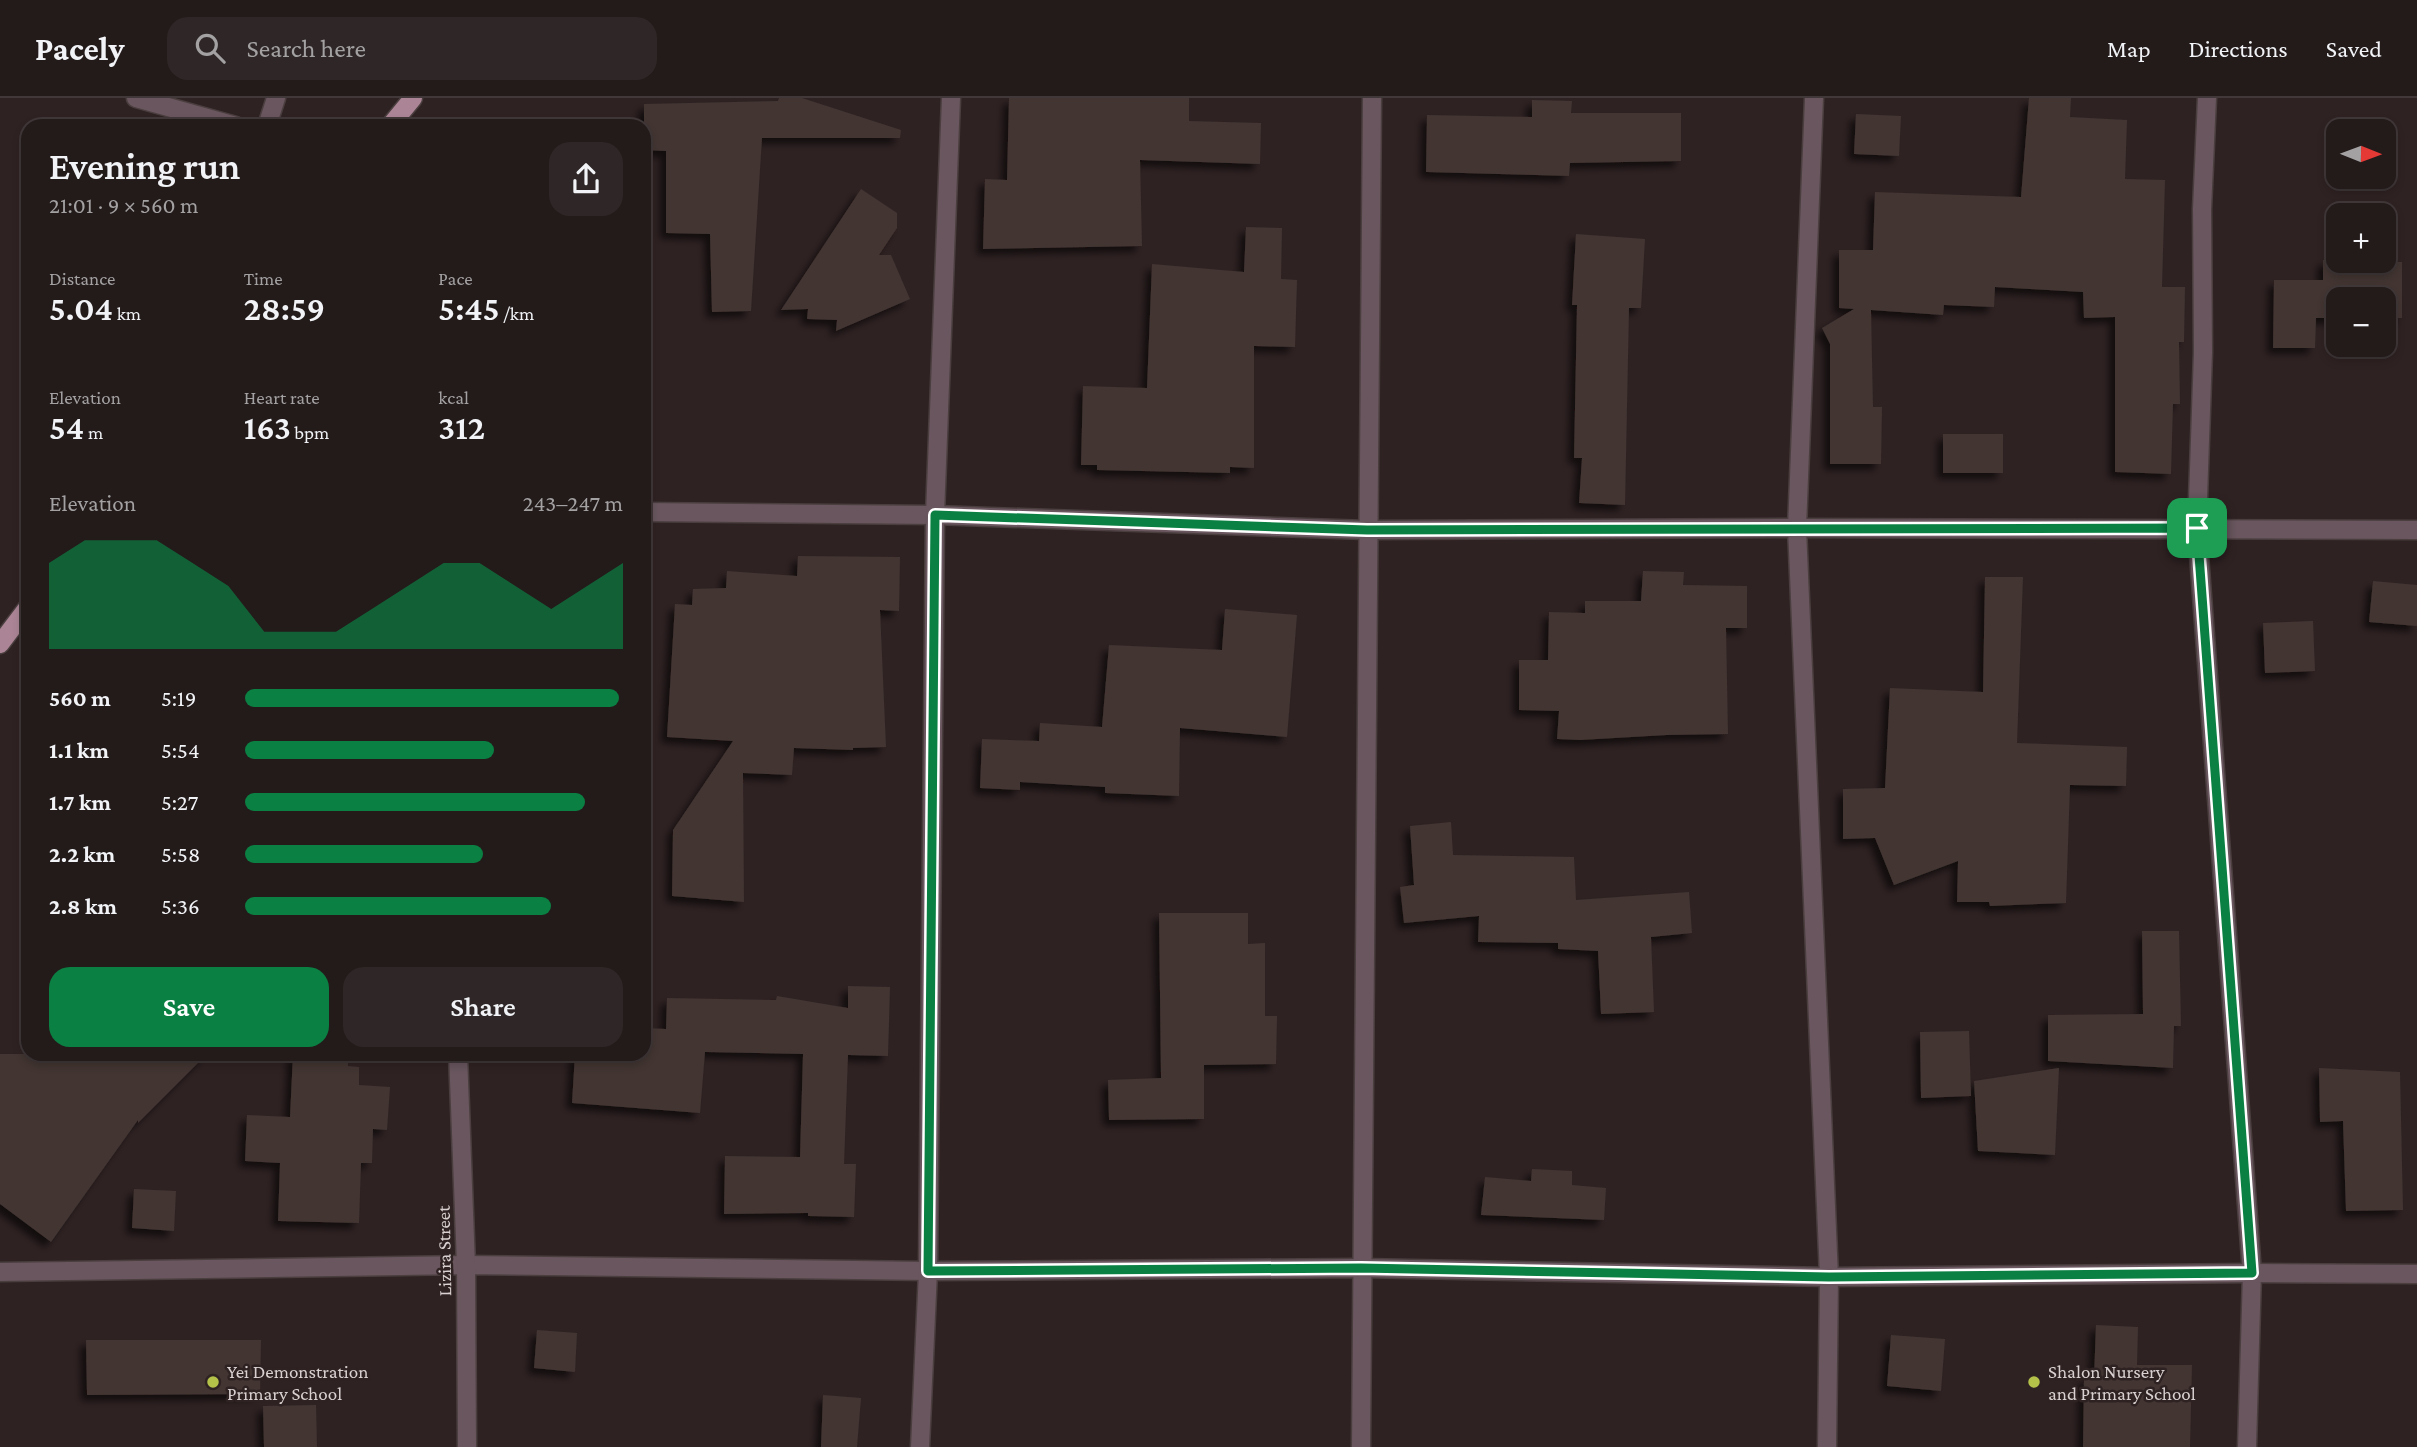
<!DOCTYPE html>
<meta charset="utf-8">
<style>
:root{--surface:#231a1a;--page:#2f2727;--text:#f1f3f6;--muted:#a3a1a2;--line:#403839;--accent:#0b8043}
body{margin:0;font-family:"Crimson Pro",serif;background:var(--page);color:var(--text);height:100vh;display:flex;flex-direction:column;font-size:26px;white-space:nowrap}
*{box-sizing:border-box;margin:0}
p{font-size:23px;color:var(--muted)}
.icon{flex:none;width:38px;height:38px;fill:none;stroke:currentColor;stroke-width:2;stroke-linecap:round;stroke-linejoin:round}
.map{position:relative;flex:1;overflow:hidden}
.sheet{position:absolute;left:21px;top:21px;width:630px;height:942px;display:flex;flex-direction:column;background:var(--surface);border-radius:21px;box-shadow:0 4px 10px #0003,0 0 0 2px var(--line)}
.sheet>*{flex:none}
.needle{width:46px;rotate:91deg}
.buttons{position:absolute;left:2326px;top:21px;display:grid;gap:14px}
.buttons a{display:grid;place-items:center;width:70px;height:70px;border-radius:14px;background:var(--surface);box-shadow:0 4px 10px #0003,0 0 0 2px var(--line);font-size:35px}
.pin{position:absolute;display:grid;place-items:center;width:60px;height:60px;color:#fff;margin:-30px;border-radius:14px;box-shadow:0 4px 10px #0006}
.round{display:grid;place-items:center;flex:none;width:74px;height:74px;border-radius:21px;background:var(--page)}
.overview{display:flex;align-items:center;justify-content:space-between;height:119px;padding:0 28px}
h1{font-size:38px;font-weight:600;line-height:52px}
.figures{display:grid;grid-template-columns:repeat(3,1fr);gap:10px;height:119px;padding:7px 28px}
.figures div{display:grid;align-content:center}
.figures b{font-size:35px;font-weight:600}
.figures small{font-size:19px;font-weight:400}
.figures p{font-size:19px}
.chart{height:196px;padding:14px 28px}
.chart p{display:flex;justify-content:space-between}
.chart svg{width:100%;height:126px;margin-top:7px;fill:var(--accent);opacity:.7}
.button{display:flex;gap:14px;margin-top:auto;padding:14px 28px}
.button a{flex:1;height:80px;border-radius:21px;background:var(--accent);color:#fff;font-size:28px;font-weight:600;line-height:80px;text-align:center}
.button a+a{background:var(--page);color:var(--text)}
ul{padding:0 28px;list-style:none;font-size:23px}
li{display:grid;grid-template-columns:112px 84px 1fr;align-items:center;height:52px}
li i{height:18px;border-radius:9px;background:var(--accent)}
header{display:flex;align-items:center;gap:42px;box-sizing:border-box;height:98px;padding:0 35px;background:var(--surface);border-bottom:2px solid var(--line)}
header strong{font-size:33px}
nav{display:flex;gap:38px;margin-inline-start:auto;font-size:24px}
.search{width:490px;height:63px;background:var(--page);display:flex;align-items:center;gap:18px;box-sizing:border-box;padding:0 24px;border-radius:21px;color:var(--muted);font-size:26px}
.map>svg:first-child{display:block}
.building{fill:#423532;filter:url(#shadow)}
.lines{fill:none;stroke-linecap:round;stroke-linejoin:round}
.minor-casing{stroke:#4a3e3f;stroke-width:21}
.tertiary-casing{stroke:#4a3e3f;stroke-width:21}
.primary-casing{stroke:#4a3e3f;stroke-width:21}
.minor{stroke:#69565e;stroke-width:18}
.tertiary{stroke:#69565e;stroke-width:18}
.primary{stroke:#ab8595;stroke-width:18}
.route-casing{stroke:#fff;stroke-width:14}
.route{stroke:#0b8043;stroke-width:9}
.poi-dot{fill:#b4c24a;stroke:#2f2223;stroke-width:2.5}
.labels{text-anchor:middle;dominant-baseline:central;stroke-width:5;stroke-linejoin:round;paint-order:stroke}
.street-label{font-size:19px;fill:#d9d1d1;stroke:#2f2223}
.poi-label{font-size:19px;fill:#d9d1d1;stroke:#2f2223;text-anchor:start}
</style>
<header>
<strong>Pacely</strong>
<div class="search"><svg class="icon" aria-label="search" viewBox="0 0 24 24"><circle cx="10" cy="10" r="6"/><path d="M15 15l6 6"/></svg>Search here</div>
<nav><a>Map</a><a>Directions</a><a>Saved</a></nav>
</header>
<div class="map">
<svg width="2417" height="1349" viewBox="0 0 2417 1349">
<defs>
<filter id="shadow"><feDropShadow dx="-6" dy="6" stdDeviation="3.5" flood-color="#0009"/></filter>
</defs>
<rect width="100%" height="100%" fill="#2f2223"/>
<g class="building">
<path d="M 779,0 L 802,0 L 901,32 L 900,40 L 762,40 L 751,213 L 712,214 L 710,136 L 666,135 L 666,53 L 644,52 L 644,6 L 778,3 Z"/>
<path d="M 1009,0 L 1189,0 L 1189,23 L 1261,25 L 1260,66 L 1140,62 L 1142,148 L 983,151 L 985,81 L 1007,82 Z"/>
<path d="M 2029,0 L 2071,0 L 2070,19 L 2127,22 L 2125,81 L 2165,82 L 2162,189 L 2185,189 L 2184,244 L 2179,244 L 2180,306 L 2173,306 L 2171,376 L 2115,374 L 2115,219 L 2084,220 L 2083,194 L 1995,189 L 1994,209 L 1944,207 L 1943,217 L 1871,212 L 1873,309 L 1882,309 L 1881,366 L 1830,366 L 1830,246 L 1822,230 L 1854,211 L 1839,210 L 1839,152 L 1873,152 L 1875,94 L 2021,99 Z"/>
<path d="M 1532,2 L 1572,3 L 1571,15 L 1681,15 L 1681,63 L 1570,65 L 1569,78 L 1426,74 L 1427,17 L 1532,19 Z"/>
<path d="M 1856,16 L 1901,18 L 1899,58 L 1854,56 Z"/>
<path d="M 861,91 L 897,115 L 897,130 L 879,157 L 891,157 L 910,201 L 836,233 L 837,222 L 807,221 L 808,211 L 781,212 Z"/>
<path d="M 1246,129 L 1282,130 L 1281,181 L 1297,182 L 1295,249 L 1254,248 L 1254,370 L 1230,369 L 1230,375 L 1097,372 L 1097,367 L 1081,367 L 1083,288 L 1147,290 L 1152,166 L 1244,174 Z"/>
<path d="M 1576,136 L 1645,141 L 1641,210 L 1629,210 L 1625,407 L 1579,405 L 1582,360 L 1574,360 L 1577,207 L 1572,207 Z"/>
<path d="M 2323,162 L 2402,164 L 2402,220 L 2384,220 L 2384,201 L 2338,201 L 2338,220 L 2316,220 L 2315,250 L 2273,250 L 2274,182 L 2323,182 Z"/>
<rect x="1943" y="336" width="60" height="39"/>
<path d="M 798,458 L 900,459 L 899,513 L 880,512 L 886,649 L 853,650 L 853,652 L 794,650 L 792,677 L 743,675 L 744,804 L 672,798 L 673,732 L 733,643 L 667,639 L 675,506 L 692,507 L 693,491 L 726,490 L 727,473 L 797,478 Z"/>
<path d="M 1643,473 L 1684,474 L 1683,487 L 1747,488 L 1747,530 L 1726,530 L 1728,636 L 1667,637 L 1580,642 L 1557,641 L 1559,613 L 1519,612 L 1519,562 L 1548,562 L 1549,514 L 1585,515 L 1585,503 L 1641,503 Z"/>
<path d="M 1985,479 L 2023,479 L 2017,645 L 2127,649 L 2126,688 L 2070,687 L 2066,805 L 1990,808 L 1989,804 L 1957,804 L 1958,763 L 1894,787 L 1875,740 L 1843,741 L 1843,691 L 1885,690 L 1890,590 L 1983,594 Z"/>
<path d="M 2373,483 L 2417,487 L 2417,528 L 2369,524 Z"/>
<path d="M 1225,511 L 1297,517 L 1287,639 L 1180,630 L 1179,698 L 1105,695 L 1105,689 L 1020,684 L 1020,692 L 980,690 L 982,641 L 1039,643 L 1040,625 L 1102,629 L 1109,547 L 1222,552 Z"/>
<path d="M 2313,523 L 2315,573 L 2265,575 L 2263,525 Z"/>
<path d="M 1451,724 L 1453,757 L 1574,759 L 1576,802 L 1689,794 L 1692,835 L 1651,839 L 1654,914 L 1601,916 L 1598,853 L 1558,851 L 1558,845 L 1478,844 L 1479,818 L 1404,825 L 1400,789 L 1414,787 L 1410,728 Z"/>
<path d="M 1159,815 L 1248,815 L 1248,846 L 1265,845 L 1265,918 L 1277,918 L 1276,966 L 1204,967 L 1204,1021 L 1109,1022 L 1108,982 L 1161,980 Z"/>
<path d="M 2142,833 L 2179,833 L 2181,928 L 2174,928 L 2173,970 L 2048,963 L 2048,917 L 2143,916 Z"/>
<path d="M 848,888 L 890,889 L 888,958 L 848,957 L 844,1066 L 856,1066 L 854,1119 L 808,1118 L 808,1115 L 724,1116 L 725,1058 L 800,1059 L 803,956 L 705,954 L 700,1015 L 572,1005 L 575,956 L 644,956 L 644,930 L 666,931 L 667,900 L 776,902 L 777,898 L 848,910 Z"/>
<path d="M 1969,933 L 1971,998 L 1921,1000 L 1920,934 Z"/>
<path d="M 0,956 L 207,956 L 138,1025 L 138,1022 L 51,1144 L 0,1106 Z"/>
<path d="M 293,956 L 348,956 L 348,968 L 359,969 L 359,987 L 390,989 L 387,1032 L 373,1031 L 372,1065 L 361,1065 L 359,1125 L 278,1123 L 280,1065 L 245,1063 L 247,1017 L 290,1019 Z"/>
<path d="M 2059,970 L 2055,1057 L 1978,1053 L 1974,983 Z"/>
<path d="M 2319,970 L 2400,974 L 2403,1112 L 2346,1113 L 2343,1023 L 2320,1024 Z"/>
<path d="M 1532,1071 L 1572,1073 L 1572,1087 L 1606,1090 L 1604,1122 L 1481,1117 L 1485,1079 L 1531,1083 Z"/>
<path d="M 134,1091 L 176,1093 L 174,1133 L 132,1130 Z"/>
<path d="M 2096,1227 L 2138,1229 L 2137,1267 L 2192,1267 L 2190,1349 L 2083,1349 L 2084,1280 L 2094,1280 Z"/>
<path d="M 537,1232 L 577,1235 L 575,1274 L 534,1270 Z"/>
<path d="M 1891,1237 L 1945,1241 L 1941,1293 L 1887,1288 Z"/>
<path d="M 86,1242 L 261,1242 L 260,1296 L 87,1297 Z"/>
<path d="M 823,1297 L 861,1300 L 857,1349 L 821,1349 Z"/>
<path d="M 316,1307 L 317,1349 L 264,1349 L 263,1308 Z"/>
</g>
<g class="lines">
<defs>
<g id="minor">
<path d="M 1814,0 L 1797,430 L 1829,1179 L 1827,1349"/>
<path d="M 2207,0 L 2202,111 L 2203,254 L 2197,430 L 2252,1175 L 2247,1349"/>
<path d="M 267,28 L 276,0"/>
<path d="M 644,414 L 935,417 L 1367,432 L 1797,430 L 2417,432"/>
<path d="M 0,1174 L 466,1167 L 928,1173 L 1361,1170 L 1829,1179 L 2252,1175 L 2417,1176"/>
<path d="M 920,1349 L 928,1173 L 935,417 L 951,0"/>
<path d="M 1361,1349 L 1372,0"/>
</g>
<g id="tertiary">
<path d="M 136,0 L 236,28"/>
<path d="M 458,956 L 466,1167 L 467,1349"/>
</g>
<g id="primary">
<path d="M 390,28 L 413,0"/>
<path d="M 0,546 L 28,509"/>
</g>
</defs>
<use href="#minor" class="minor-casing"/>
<use href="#tertiary" class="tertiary-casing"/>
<use href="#primary" class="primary-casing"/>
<use href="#minor" class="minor"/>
<use href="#tertiary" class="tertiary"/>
<use href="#primary" class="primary"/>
</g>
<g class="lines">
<defs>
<path id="route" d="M 935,417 L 1367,432 L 2197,430 L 2252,1175 L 1829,1179 L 1361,1170 L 928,1173 Z"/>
</defs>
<use href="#route" class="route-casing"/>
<use href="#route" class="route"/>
</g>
<g class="poi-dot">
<circle cx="213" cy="1284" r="7"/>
<circle cx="2034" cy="1284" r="7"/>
</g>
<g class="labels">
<g class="street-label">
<text transform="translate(444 1153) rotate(-91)">Lizira Street</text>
</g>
<g class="poi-label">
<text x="227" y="1273">Yei Demonstration<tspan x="227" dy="22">Primary School</tspan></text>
<text x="2048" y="1273">Shalon Nursery<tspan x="2048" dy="22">and Primary School</tspan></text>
</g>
</g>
</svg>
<div class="buttons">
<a><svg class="needle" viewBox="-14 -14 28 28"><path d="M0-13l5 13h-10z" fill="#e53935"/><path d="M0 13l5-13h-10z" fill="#a3a1a2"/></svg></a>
<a>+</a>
<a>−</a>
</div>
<div class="pin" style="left:2197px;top:430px;background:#1e9e55"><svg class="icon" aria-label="arrive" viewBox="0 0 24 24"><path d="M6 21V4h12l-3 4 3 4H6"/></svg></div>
<section class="sheet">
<div class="overview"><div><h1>Evening run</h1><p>21:01 · 9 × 560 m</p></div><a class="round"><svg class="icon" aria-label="share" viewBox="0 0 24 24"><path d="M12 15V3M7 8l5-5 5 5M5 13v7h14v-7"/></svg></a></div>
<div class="figures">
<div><p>Distance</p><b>5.04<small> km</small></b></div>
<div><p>Time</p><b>28:59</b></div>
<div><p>Pace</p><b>5:45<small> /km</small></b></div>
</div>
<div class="figures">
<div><p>Elevation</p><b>54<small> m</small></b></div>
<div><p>Heart rate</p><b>163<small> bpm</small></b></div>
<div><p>kcal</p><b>312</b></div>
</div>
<div class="chart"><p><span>Elevation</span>243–247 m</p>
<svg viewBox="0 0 160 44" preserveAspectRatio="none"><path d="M0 44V14L10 6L20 6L30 6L40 14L50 22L60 38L70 38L80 38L90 30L100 22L110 14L120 14L130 22L140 30L150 22L160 14V44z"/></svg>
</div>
<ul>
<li><b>560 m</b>5:19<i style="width:99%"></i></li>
<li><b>1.1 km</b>5:54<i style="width:66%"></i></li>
<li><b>1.7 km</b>5:27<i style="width:90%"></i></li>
<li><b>2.2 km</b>5:58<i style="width:63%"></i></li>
<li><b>2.8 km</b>5:36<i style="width:81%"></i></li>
</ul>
<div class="button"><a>Save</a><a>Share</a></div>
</section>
</div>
